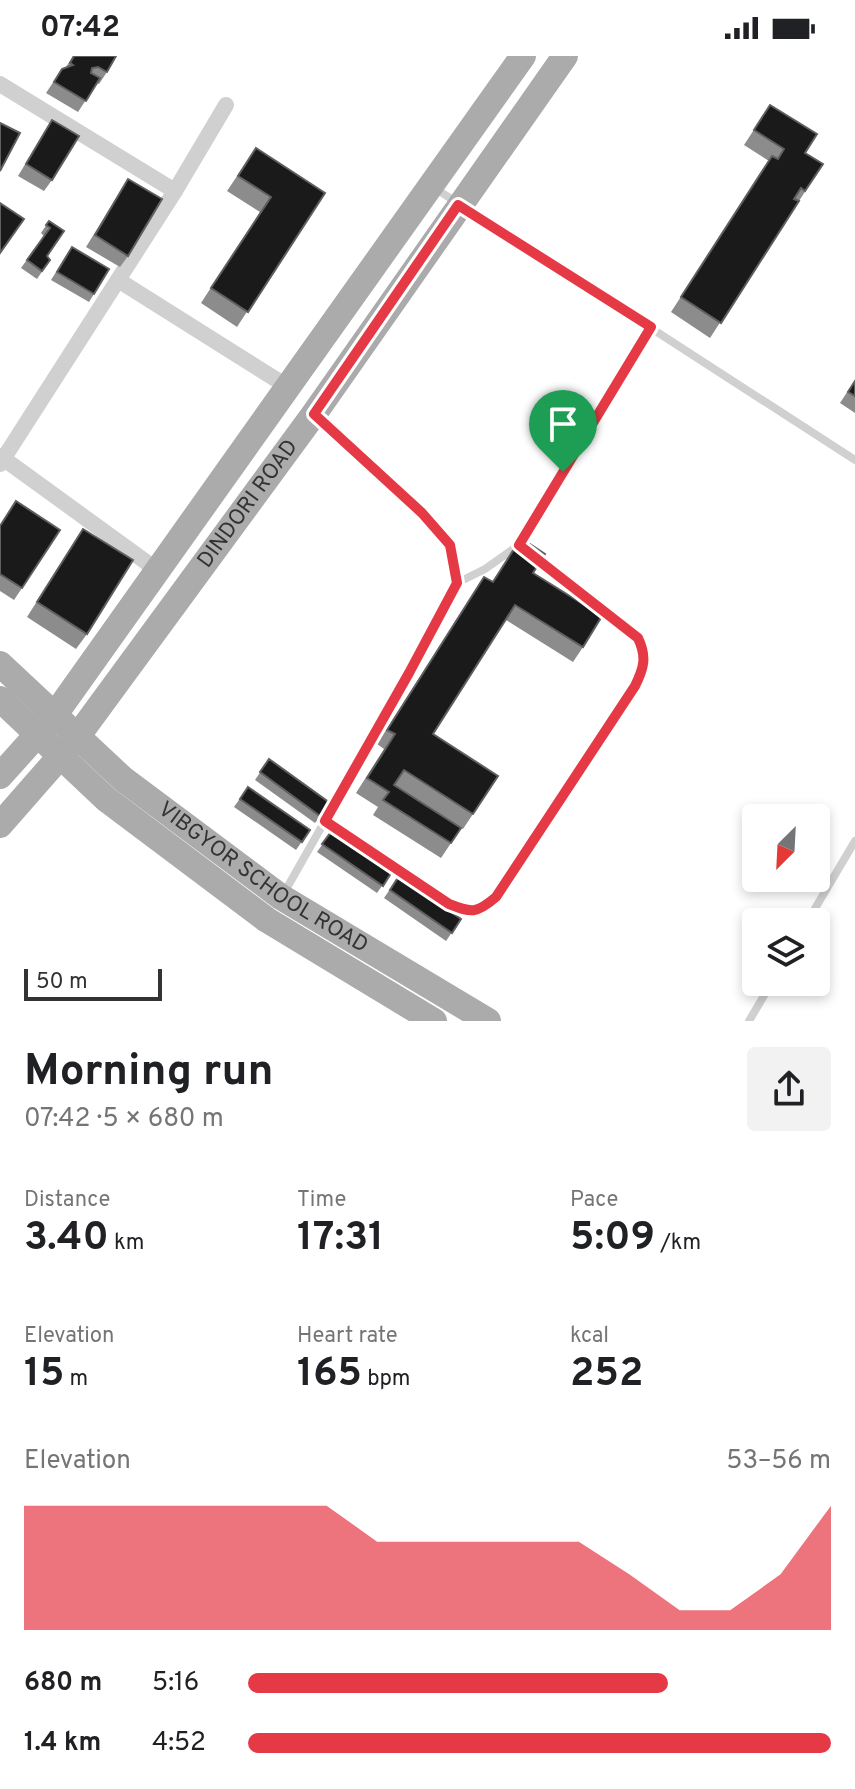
<!DOCTYPE html>
<meta charset="utf-8">
<style>
:root{--surface:#fff;--page:#f2f2f2;--text:#202124;--muted:#757577;--accent:#e63946}
body{margin:0;font-family:Overpass,sans-serif;background:var(--page);color:var(--text);height:100vh;display:flex;flex-direction:column;font-size:30px;white-space:nowrap}
*{box-sizing:border-box;margin:0}
p{font-size:26px;color:var(--muted)}
.icon{flex:none;width:44px;height:44px;fill:none;stroke:currentColor;stroke-width:2;stroke-linecap:round;stroke-linejoin:round}
.map{position:relative;height:965px;overflow:hidden}
.panel{display:flex;flex-direction:column;background:var(--surface);flex:1}
.panel>*{flex:none}
.needle{width:52px;rotate:204deg}
.controls{position:absolute;left:742px;top:748px;display:grid;gap:16px}
.controls a{display:grid;place-items:center;width:88px;height:88px;border-radius:8px;background:var(--surface);box-shadow:0 4px 12px #0003;font-size:40px}
.scale{position:absolute;left:24px;bottom:20px;width:138px;box-sizing:border-box;padding-left:8px;border:4px solid #333;border-top:0;font-size:22px;line-height:28px;white-space:nowrap;color:#333;-webkit-text-stroke:6px #fff;paint-order:stroke}
.pin{position:absolute;display:grid;place-items:center;width:68px;height:68px;color:#fff;margin:-82px -34px;border-radius:50% 50% 50% 0;rotate:-45deg;box-shadow:0 0 8px #0007}
.pin .icon{rotate:45deg}
.round{display:grid;place-items:center;flex:none;width:84px;height:84px;border-radius:8px;background:var(--page)}
.headline{display:flex;align-items:center;justify-content:space-between;height:136px;padding:0 24px}
h1{font-size:44px;font-weight:700;line-height:60px}
.stats{display:grid;grid-template-columns:repeat(3,1fr);gap:12px;height:136px;padding:8px 24px}
.stats div{display:grid;align-content:center}
.stats b{font-size:40px;font-weight:700}
.stats small{font-size:22px;font-weight:400}
.stats p{font-size:22px}
.chart{height:224px;padding:16px 24px}
.chart p{display:flex;justify-content:space-between}
.chart svg{width:100%;height:144px;margin-top:8px;fill:var(--accent);opacity:.7}
ul{padding:0 24px;list-style:none;font-size:26px}
li{display:grid;grid-template-columns:128px 96px 1fr;align-items:center;height:60px}
li i{height:20px;border-radius:10px;background:var(--accent)}
.status{display:flex;justify-content:space-between;align-items:center;height:56px;padding:0 40px;background:var(--surface);direction:ltr}
.status svg{height:22px;fill:currentColor}
.map>svg:first-child{display:block}
.lines{fill:none;stroke-linecap:round;stroke-linejoin:round}
.service{stroke:#d0d0d0;stroke-width:8}
.minor{stroke:#d0d0d0;stroke-width:16}
.primary{stroke:#ababab;stroke-width:26}
.wall{fill:#8c8c8c}
.building{fill:#1a1a1a;stroke:#5f5f5f;stroke-width:2}
.route-casing{stroke:#fff;stroke-width:16}
.route{stroke:#e63946;stroke-width:10}
.labels{text-anchor:middle;dominant-baseline:central;stroke-width:8;stroke-linejoin:round;paint-order:stroke}
.street-label{font-size:22px;fill:#333;stroke:#fff}
</style>
<div class="status"><b>07:42</b><svg viewBox="0 0 49 12"><path d="M0 12V9h3v3zM5 12V6h3v6zM10 12V3h3v9zM15 12V0h3v12zM26 1h20v11H26zM47 4h2v5h-2z"/></svg></div>
<div class="map">
<svg width="855" height="965" viewBox="0 0 855 965">
<rect width="100%" height="100%" fill="#fff"/>
<g class="lines">
<g class="service">
<path d="M 436,133 L 855,404"/>
<path d="M 318,361 L 422,457 L 450,489 L 457,527"/>
<path d="M 325,765 L 449,848 C 472,857 476,857 496,841 L 635,630 C 643,612 647,601 638,582 L 533,500"/>
<path d="M 284,837 L 409,617 L 457,527 L 485,513 L 519,489 L 651,271"/>
<path d="M 807,866 L 855,785"/>
<path d="M 749,965 L 772,926"/>
</g>
<g class="minor">
<path d="M 0,28 L 175,135"/>
<path d="M 118,224 L 288,331"/>
<path d="M 0,400 L 157,514"/>
<path d="M 0,408 L 175,135 L 226,49"/>
</g>
<g class="primary">
<path id="s1" d="M 0,608 L 123,723 L 281,841 L 488,965"/>
<path d="M 0,643 L 106,743 L 267,864 L 434,965"/>
<path d="M 0,720 L 54,660 L 523,0"/>
<path id="s2" d="M 0,769 L 77,681 L 314,358 L 565,0"/>
</g>
</g>
<g class="wall">
<path d="M 73,0 L 116,0 L 107,16 L 99,28 L 97,27 L 78,56 L 46,37 L 62,13 L 66,11 Z"/>
<path d="M 770,49 L 805,97 L 823,108 L 710,282 L 671,256 L 769,105 L 744,89 Z"/>
<path d="M 52,64 L 52,124 L 44,135 L 18,120 Z"/>
<path d="M 256,92 L 325,137 L 237,271 L 201,247 L 260,156 L 227,135 Z"/>
<path d="M 128,123 L 128,200 L 120,211 L 86,191 Z"/>
<path d="M 49,165 L 47,200 L 50,204 L 37,223 L 21,212 L 44,180 L 41,177 Z"/>
<path d="M 72,191 L 94,238 L 89,246 L 51,224 Z"/>
<path d="M 855,324 L 855,357 L 840,347 Z"/>
<path d="M 0,469 L 22,532 L 14,544 L 0,535 Z"/>
<path d="M 83,473 L 87,578 L 76,593 L 27,561 Z"/>
<path d="M 521,482 L 533,517 L 583,591 L 573,606 L 506,564 L 433,678 L 473,758 L 463,773 L 448,764 L 461,772 L 441,802 L 373,759 L 378,751 L 356,737 L 384,693 L 377,688 L 474,536 L 484,521 L 492,526 Z"/>
<path d="M 269,703 L 330,747 L 315,767 L 255,724 Z"/>
<path d="M 248,731 L 310,774 L 296,794 L 234,751 Z"/>
<path d="M 334,772 L 393,814 L 377,837 L 317,796 Z"/>
<path d="M 399,820 L 461,863 L 446,885 L 384,842 Z"/>
</g>
<g class="building">
<path d="M 74,0 L 116,0 L 107,16 L 98,11 L 92,12 L 91,17 L 100,22 L 86,45 L 54,26 L 62,13 L 73,9 L 70,7 Z"/>
<path d="M 770,49 L 817,78 L 805,97 L 823,108 L 805,135 L 801,132 L 794,143 L 799,145 L 721,267 L 681,241 L 772,100 L 778,103 L 784,93 L 754,74 Z"/>
<path d="M 52,64 L 79,80 L 52,124 L 26,108 Z"/>
<path d="M 0,67 L 20,77 L 0,115 Z"/>
<path d="M 256,92 L 325,137 L 248,256 L 211,232 L 271,141 L 238,120 Z"/>
<path d="M 128,123 L 162,143 L 128,200 L 95,179 Z"/>
<path d="M 0,147 L 24,163 L 0,197 Z"/>
<path d="M 49,165 L 64,175 L 47,200 L 50,204 L 42,215 L 27,204 L 50,172 L 46,169 Z"/>
<path d="M 72,191 L 109,213 L 94,238 L 57,216 Z"/>
<path d="M 855,325 L 855,340 L 848,336 Z"/>
<path d="M 16,445 L 60,474 L 22,532 L 0,518 L 0,470 Z"/>
<path d="M 83,473 L 133,504 L 87,578 L 37,546 Z"/>
<path d="M 521,482 L 545,498 L 533,517 L 602,560 L 583,591 L 515,549 L 433,678 L 498,720 L 473,758 L 404,714 L 394,729 L 461,772 L 451,787 L 383,744 L 389,736 L 367,722 L 395,678 L 387,674 L 484,521 L 493,526 Z"/>
<path d="M 269,703 L 330,747 L 320,760 L 260,716 Z"/>
<path d="M 248,731 L 310,774 L 302,786 L 240,743 Z"/>
<path d="M 334,772 L 393,814 L 383,830 L 322,788 Z"/>
<path d="M 399,820 L 461,863 L 452,877 L 390,834 Z"/>
</g>
<g class="lines">
<defs>
<path id="route" d="M 458,149 L 651,271 L 519,489 L 638,582 C 647,601 644,612 635,630 L 496,841 C 476,858 472,857 449,848 L 325,765 L 409,617 L 457,527 L 450,489 L 422,457 L 314,358 Z"/>
</defs>
<use href="#route" class="route-casing"/>
<use href="#route" class="route"/>
</g>
<g class="labels">
<g class="street-label">
<text stroke="none"><textPath href="#s2" startOffset="406">DINDORI ROAD</textPath></text>
<text stroke="none"><textPath href="#s1" startOffset="340">VIBGYOR SCHOOL ROAD</textPath></text>
</g>
</g>
</svg>
<div class="controls">
<a><svg class="needle" viewBox="-14 -14 28 28"><path d="M0-13l5 13h-10z" fill="#e53935"/><path d="M0 13l5-13h-10z" fill="#757577"/></svg></a>
<a><svg class="icon" aria-label="layers" viewBox="0 0 24 24"><path d="M12 4l9 5-9 5-9-5zM3 14l9 5 9-5"/></svg></a>
</div>
<div class="scale">50 m</div>
<div class="pin" style="left:563px;top:416px;background:#1e9e55"><svg class="icon" aria-label="arrive" viewBox="0 0 24 24"><path d="M6 21V4h12l-3 4 3 4H6"/></svg></div>
</div>
<section class="panel">
<div class="headline"><div><h1>Morning run</h1><p>07:42 · 5 × 680 m</p></div><a class="round"><svg class="icon" aria-label="share" viewBox="0 0 24 24"><path d="M12 15V3M7 8l5-5 5 5M5 13v7h14v-7"/></svg></a></div>
<div class="stats">
<div><p>Distance</p><b>3.40<small> km</small></b></div>
<div><p>Time</p><b>17:31</b></div>
<div><p>Pace</p><b>5:09<small> /km</small></b></div>
</div>
<div class="stats">
<div><p>Elevation</p><b>15<small> m</small></b></div>
<div><p>Heart rate</p><b>165<small> bpm</small></b></div>
<div><p>kcal</p><b>252</b></div>
</div>
<div class="chart"><p><span>Elevation</span>53–56 m</p>
<svg viewBox="0 0 160 44" preserveAspectRatio="none"><path d="M0 44V6L10 6L20 6L30 6L40 6L50 6L60 6L70 17L80 17L90 17L100 17L110 17L120 27L130 38L140 38L150 27L160 6V44z"/></svg>
</div>
<ul>
<li><b>680 m</b>5:16<i style="width:72%"></i></li>
<li><b>1.4 km</b>4:52<i style="width:100%"></i></li>
</ul>
</section>
